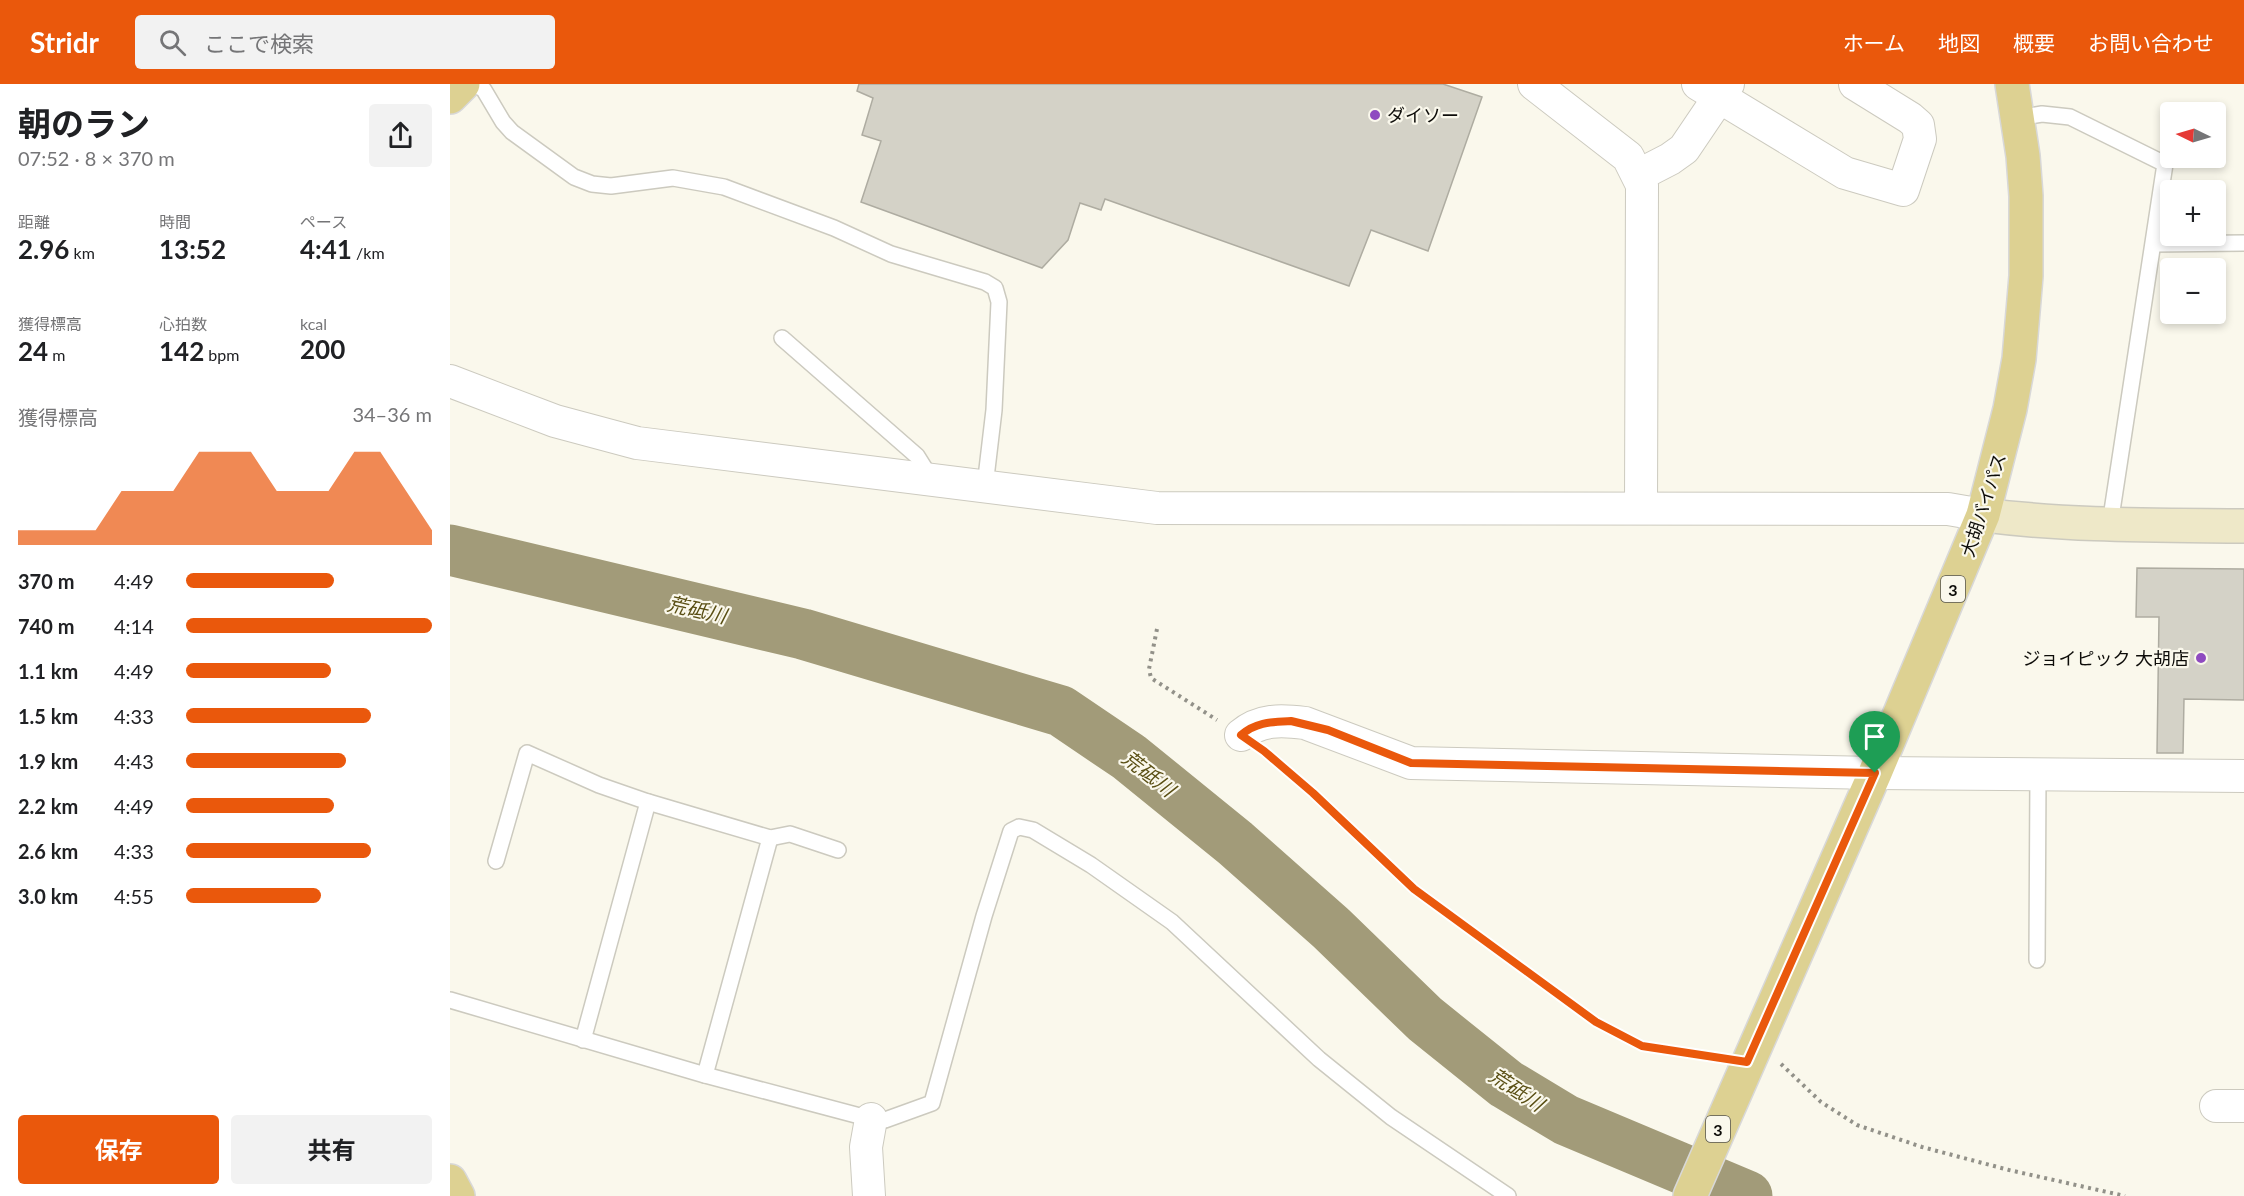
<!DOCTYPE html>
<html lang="ja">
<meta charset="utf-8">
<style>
:root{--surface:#fff;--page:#f2f2f2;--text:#202124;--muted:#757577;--accent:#ea580c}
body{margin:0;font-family:Lato,"Noto Sans JP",sans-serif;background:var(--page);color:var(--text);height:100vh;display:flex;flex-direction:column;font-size:22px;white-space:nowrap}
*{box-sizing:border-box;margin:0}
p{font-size:20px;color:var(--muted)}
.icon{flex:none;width:33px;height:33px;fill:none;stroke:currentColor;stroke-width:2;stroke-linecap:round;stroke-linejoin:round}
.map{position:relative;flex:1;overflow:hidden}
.panel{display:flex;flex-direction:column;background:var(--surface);width:450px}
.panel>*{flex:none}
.needle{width:39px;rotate:275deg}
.tools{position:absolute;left:1710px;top:18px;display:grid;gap:12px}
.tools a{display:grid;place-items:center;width:66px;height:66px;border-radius:6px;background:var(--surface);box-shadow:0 3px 9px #0003;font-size:30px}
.pin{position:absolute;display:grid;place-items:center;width:51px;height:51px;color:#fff;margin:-62px -26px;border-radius:50% 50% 50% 0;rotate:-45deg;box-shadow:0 0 6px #0007}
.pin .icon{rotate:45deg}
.round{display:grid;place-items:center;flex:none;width:63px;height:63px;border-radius:6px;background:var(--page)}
.overview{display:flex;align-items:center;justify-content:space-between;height:102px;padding:0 18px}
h1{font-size:33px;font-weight:700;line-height:45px}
.figures{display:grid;grid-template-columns:repeat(3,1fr);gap:9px;height:102px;padding:6px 18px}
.figures div{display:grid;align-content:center}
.figures b{font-size:26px;font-weight:700}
.figures small{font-size:16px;font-weight:400}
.figures p{font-size:16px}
.chart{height:168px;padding:12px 18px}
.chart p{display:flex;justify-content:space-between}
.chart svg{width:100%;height:108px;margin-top:6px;fill:var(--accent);opacity:.7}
.cta{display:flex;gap:12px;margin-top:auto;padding:12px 18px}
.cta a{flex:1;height:69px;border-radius:6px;background:var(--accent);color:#fff;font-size:24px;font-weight:700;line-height:69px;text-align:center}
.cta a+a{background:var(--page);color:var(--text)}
ul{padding:0 18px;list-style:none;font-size:20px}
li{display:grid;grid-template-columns:96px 72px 1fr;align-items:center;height:45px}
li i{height:15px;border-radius:8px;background:var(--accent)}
header{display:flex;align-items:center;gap:36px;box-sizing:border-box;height:84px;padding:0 30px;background:var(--accent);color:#fff}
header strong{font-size:28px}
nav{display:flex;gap:33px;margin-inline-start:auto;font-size:21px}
.search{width:420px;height:54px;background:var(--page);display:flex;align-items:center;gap:15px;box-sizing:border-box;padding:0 21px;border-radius:6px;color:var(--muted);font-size:22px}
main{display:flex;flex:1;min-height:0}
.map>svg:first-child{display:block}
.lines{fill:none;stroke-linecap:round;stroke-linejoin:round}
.river{stroke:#a29b79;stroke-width:51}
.building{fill:#d4d2c7;stroke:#aeaca1;stroke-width:1.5}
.lane-casing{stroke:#cccabf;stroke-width:18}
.street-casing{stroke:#cccabf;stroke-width:34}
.secondary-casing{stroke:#cccabf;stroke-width:36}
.primary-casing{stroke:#d8d8d8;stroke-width:36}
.path{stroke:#929189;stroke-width:4;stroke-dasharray:3 4.5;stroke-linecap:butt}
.lane{stroke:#fff;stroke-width:15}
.street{stroke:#fff;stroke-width:32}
.secondary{stroke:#eee8c8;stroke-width:33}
.primary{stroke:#ddd192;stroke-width:33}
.route-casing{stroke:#fff;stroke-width:12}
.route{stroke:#ea580c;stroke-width:8}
.poi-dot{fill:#8f4bc0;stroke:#faf8ec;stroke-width:2}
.labels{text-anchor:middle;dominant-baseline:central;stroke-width:4.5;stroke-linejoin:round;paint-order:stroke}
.shield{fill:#faf8ec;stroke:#54534d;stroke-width:1.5}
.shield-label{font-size:16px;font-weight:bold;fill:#0d0c09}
.poi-label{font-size:18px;fill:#0d0c09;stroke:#faf8ec;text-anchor:start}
.street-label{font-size:18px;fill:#0d0c09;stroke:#faf8ec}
.water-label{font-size:20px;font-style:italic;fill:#5a4f14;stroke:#faf8ec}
</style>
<header>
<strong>Stridr</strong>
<div class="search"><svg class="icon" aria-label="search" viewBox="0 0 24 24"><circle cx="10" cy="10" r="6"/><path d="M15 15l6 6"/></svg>ここで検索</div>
<nav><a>ホーム</a><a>地図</a><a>概要</a><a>お問い合わせ</a></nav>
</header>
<main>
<section class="panel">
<div class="overview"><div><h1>朝のラン</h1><p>07:52 · 8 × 370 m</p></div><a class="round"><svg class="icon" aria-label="share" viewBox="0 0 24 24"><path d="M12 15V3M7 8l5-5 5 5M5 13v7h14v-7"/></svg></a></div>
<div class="figures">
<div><p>距離</p><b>2.96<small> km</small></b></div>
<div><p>時間</p><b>13:52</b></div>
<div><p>ペース</p><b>4:41<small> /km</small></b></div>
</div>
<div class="figures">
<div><p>獲得標高</p><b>24<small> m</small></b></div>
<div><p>心拍数</p><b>142<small> bpm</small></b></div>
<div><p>kcal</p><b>200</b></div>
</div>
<div class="chart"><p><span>獲得標高</span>34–36 m</p>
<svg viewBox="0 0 160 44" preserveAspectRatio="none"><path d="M0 44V38L10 38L20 38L30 38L40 22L50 22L60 22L70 6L80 6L90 6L100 22L110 22L120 22L130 6L140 6L150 22L160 38V44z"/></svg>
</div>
<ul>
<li><b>370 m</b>4:49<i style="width:60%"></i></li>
<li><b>740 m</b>4:14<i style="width:100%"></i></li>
<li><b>1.1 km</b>4:49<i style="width:59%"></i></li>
<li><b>1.5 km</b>4:33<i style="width:75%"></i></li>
<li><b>1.9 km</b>4:43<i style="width:65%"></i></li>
<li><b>2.2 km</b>4:49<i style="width:60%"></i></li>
<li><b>2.6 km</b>4:33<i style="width:75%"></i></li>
<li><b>3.0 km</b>4:55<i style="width:55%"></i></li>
</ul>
<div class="cta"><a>保存</a><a>共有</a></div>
</section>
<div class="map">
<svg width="1794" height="1112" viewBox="0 0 1794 1112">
<rect width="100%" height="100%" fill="#faf8ec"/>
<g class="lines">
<path class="river" d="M 0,466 L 353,550 L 611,627 L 679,673 L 785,759 L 881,844 L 975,935 L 1056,1000 L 1116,1036 L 1297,1112"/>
</g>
<g class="building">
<path d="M 409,0 L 993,0 L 1032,13 L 978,167 L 921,146 L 899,202 L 655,115 L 651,126 L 630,119 L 618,156 L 592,184 L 411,118 L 431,57 L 412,51 L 423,14 L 407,7 Z"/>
<path d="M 1687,484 L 1794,485 L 1794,616 L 1734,615 L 1733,669 L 1707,669 L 1709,533 L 1686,533 Z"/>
</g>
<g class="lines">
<defs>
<g id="lane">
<path d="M 26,0 L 34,6 L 53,38 L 62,48 L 124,93 L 142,100 L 161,102 L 223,94 L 274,103 L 384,144 L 441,170 L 535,198 L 545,204 L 549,218 L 544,326 L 535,402"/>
<path d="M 1567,34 L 1592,30 L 1620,33 L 1715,80 L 1660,440"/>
<path d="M 1704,160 L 1794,159"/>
<path d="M 332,254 L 467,372 L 482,396"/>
<path d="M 46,777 L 77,669 L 149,701 L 198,718 L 320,754 L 340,750 L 388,766"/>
<path d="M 1587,876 L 1588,690"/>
<path d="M 0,916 L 255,991 L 421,1035 L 435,1036 L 482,1019 L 534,832 L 561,747 L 569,743 L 583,746 L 641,781 L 722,838 L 869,975 L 941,1033 L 1058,1112"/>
<path d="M 133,956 L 198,718"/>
<path d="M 255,991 L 320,754"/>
</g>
<g id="street">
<path d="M 1084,0 L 1178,73 L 1192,101 L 1191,424"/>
<path d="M 1248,0 L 1395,89 L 1453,106 L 1470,55 L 1468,41 L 1460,34 L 1405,0"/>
<path d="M 1189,91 L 1220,75 L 1234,65 L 1278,0"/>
<path d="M 0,297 L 105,337 L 187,359 L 707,424 L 1498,425 L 1533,431"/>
<path d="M 791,651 C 810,635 831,636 855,639 L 961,679 L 1425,689 L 1794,692"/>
<path d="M 1766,1022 L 1794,1022"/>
<path d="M 419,1112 L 416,1063 L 421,1035"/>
</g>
<path id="secondary" d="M 1533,431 C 1620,442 1707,441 1794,442"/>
<g id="primary">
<path d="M 0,13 L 13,0"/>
<path d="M 0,1097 L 8,1112"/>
<path d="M 1240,1112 L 1425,689 L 1533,431 L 1560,325 L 1569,275 L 1576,192 L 1576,112 L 1573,72 L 1562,0"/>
</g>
</defs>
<use href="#lane" class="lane-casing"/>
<use href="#street" class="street-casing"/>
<use href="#secondary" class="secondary-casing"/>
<use href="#primary" class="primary-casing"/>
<g class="path">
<path d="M 707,545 L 699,585 L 701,594 L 767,636"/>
<path d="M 816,669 L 863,709 L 964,805 L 1146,938 L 1192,962 L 1266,973"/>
<path d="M 1331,980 L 1371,1018 L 1407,1041 L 1472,1063 L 1559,1086 L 1675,1112"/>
</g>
<use href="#lane" class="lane"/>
<use href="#street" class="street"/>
<use href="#secondary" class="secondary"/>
<use href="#primary" class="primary"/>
</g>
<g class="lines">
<defs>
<path id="route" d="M 841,637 L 878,646 L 961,679 L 1425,689 L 1297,978 L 1192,962 L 1146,938 L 964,805 L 863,709 L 814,667 L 791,651 C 806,638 821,638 841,637 Z"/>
</defs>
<use href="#route" class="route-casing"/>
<use href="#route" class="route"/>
</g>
<g class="poi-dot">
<circle cx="925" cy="31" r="6"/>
<circle cx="1751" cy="574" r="6"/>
</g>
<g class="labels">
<g class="shield">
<rect x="1491" y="492" width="24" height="26" rx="4.5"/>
<rect x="1256" y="1032" width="24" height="26" rx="4.5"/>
</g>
<g class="shield-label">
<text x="1503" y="505">3</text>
<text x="1268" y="1045">3</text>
</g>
<g class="poi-label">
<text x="937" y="31">ダイソー</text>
<text x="1739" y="574" text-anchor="end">ジョイピック 大胡店</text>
</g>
<g class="street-label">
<text transform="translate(1533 421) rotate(-72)">大胡バイパス</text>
</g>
<g class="water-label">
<text transform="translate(247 525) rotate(13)">荒砥川</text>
<text transform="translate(699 689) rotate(38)">荒砥川</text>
<text transform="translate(1067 1005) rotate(33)">荒砥川</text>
</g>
</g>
</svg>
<div class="tools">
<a><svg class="needle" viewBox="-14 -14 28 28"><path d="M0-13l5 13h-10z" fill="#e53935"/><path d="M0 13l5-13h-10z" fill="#757577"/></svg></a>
<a>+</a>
<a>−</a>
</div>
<div class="pin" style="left:1425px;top:689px;background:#1e9e55"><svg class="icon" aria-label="arrive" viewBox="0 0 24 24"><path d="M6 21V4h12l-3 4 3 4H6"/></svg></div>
</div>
</main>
